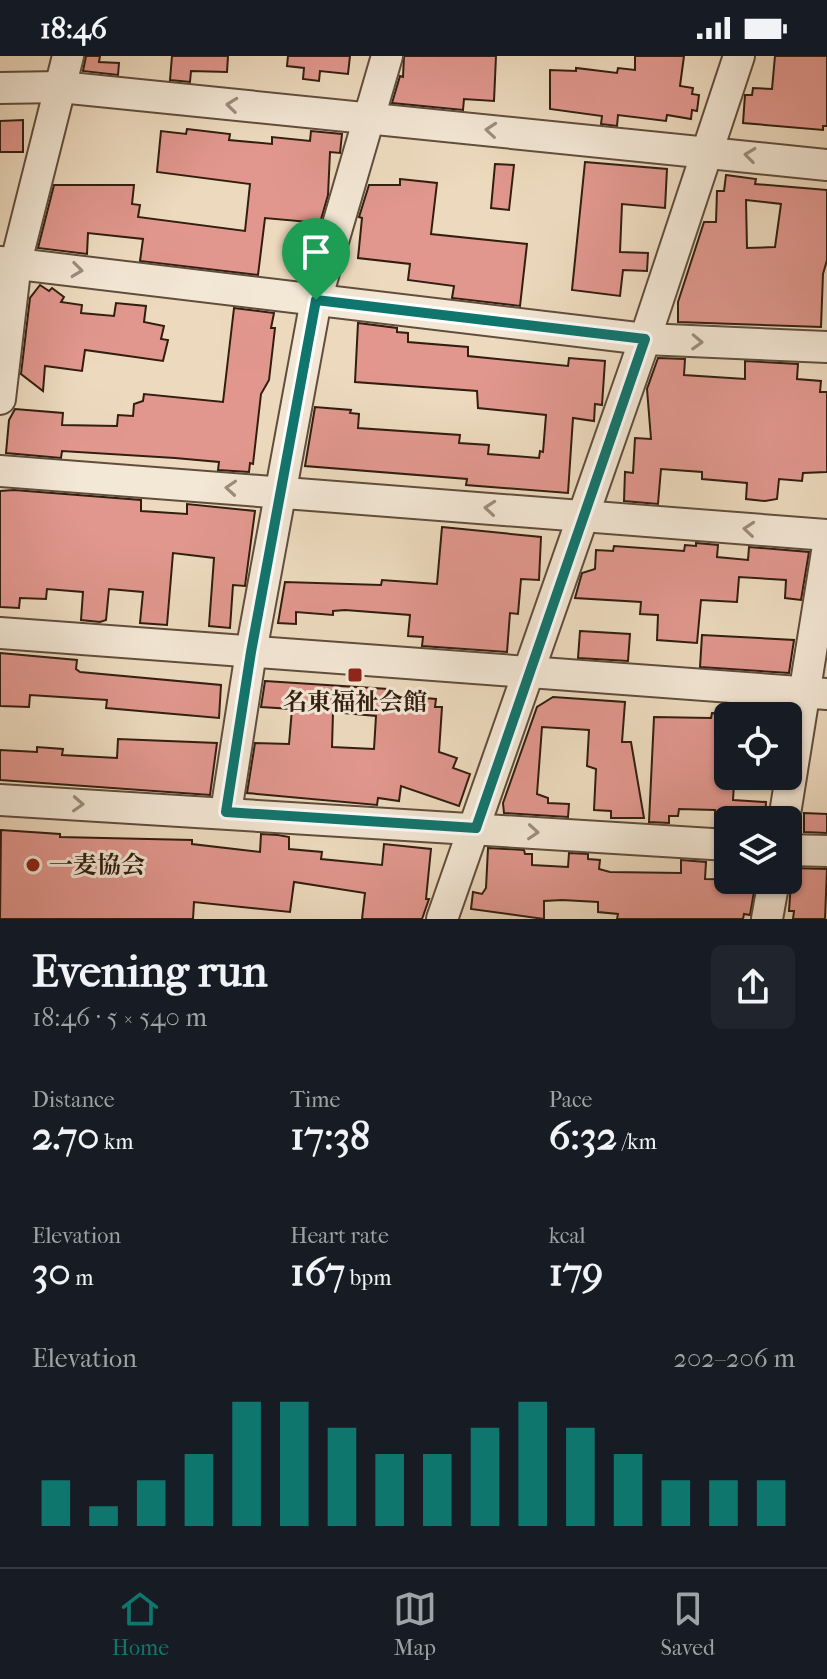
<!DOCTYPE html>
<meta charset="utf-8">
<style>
:root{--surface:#171b24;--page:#20242c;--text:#f1f3f6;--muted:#9ea1a6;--line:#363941;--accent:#0f766e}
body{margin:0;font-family:"IM FELL French Canon","Noto Serif JP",serif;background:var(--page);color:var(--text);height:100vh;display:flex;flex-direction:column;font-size:30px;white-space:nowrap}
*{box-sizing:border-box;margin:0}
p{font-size:26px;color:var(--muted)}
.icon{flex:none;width:44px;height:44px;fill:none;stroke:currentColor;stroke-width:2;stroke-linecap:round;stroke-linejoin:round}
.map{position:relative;height:863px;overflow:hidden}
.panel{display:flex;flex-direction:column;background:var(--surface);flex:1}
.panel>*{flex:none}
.tools{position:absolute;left:714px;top:646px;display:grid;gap:16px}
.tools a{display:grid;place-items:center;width:88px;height:88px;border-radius:12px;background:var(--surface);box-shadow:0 2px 6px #0004;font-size:40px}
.pin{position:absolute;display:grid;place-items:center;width:68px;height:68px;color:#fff;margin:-82px -34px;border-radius:50% 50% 50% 0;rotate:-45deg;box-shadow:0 0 8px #0007}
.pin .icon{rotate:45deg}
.round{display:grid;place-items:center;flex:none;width:84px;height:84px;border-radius:12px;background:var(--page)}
.summary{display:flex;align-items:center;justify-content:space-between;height:136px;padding:0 32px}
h1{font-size:44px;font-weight:700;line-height:60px}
.figures{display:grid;grid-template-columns:repeat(3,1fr);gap:12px;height:136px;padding:8px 32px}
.figures div{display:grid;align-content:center}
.figures b{font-size:40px;font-weight:700}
.figures small{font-size:22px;font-weight:400}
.figures p{font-size:22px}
.chart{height:224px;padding:16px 32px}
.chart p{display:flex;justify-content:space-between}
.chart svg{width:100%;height:144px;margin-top:8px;stroke:var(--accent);stroke-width:6}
.status{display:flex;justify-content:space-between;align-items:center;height:56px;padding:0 40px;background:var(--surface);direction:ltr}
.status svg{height:22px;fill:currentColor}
.tab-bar{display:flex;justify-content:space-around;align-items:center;height:112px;border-top:2px solid var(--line);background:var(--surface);font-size:22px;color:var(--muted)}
.tab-bar a{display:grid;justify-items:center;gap:4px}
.tab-bar .current{color:var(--accent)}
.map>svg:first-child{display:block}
.building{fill:#e1978e;stroke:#311e10;stroke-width:2;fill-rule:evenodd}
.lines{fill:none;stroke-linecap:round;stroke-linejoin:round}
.minor-casing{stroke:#604d3c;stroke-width:34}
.minor{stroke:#f3e7d5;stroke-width:30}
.oneway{stroke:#9c8d7c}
.route-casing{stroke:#fff;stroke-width:16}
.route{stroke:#0f766e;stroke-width:10}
.poi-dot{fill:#8f2418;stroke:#f3e7d5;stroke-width:3}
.labels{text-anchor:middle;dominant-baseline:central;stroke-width:6;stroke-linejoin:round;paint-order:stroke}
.poi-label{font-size:24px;font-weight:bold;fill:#311e10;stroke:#f3e7d5}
</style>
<div class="status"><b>18:46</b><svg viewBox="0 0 49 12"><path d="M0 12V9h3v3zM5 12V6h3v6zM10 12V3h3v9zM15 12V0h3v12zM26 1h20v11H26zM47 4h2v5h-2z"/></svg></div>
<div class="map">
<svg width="827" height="863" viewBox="0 0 827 863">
<rect width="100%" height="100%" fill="#eddabe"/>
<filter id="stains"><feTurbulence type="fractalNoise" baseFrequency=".0025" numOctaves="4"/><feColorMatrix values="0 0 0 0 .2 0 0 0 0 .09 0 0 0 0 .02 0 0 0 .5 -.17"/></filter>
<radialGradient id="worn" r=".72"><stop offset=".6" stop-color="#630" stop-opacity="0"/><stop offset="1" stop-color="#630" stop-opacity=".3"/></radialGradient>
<g class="building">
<path d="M 86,0 L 100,0 L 99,6 L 119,7 L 118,19 L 83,15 Z"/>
<path d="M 172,0 L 228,0 L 227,16 L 191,15 L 190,26 L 170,24 Z"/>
<path d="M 288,0 L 350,0 L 348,18 L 320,15 L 319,25 L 303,23 L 304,12 L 287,10 Z"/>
<path d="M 404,0 L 496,0 L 494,45 L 464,43 L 463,54 L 392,47 L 400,20 L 403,21 Z"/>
<path d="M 635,0 L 684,0 L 680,30 L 693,32 L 692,38 L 699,39 L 697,55 L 692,54 L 691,63 L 667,59 L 666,65 L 618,59 L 617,70 L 601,68 L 602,60 L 550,53 L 550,14 L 576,15 L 576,12 L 617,17 L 618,12 L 635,14 Z"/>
<path d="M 775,0 L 827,0 L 827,70 L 823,70 L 823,74 L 743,67 L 745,39 L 752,39 L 753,32 L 772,33 Z"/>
<path d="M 23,64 L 23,96 L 0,96 L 0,65 Z"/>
<path d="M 187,73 L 230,78 L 229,84 L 272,88 L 272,81 L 310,85 L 311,75 L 342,78 L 340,97 L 330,96 L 328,139 L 320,167 L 265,162 L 258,219 L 140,205 L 143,183 L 88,177 L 87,198 L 38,192 L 54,129 L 134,129 L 132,148 L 140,149 L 138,161 L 245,175 L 250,128 L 157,116 L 161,75 L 186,78 Z"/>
<path d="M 585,106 L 667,113 L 665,152 L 622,148 L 620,196 L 648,197 L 647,215 L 623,214 L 620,240 L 572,234 Z"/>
<path d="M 495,108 L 514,109 L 509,154 L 491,152 Z"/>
<path d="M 726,119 L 756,123 L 755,128 L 827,134 L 827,204 L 823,218 L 821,271 L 678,266 L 678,246 L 704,166 L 716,166 L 717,135 L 724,135 ZM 746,144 L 781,148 L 775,191 L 747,192 Z"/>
<path d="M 400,123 L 437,127 L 431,178 L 527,188 L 520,250 L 452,242 L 454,230 L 408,224 L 410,208 L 358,202 L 362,162 L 359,161 L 369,129 L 400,129 Z"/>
<path d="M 40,229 L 49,235 L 52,232 L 64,241 L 61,246 L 82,249 L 81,257 L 114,260 L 116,247 L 146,250 L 144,266 L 164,270 L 161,283 L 168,284 L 163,305 L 85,294 L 82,315 L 45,310 L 43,335 L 21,318 L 30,242 Z"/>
<path d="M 234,252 L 274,257 L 271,272 L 275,272 L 269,324 L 261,338 L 253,408 L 250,407 L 249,416 L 218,414 L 219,406 L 175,402 L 62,395 L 61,402 L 6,397 L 9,364 L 15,353 L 63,357 L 62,369 L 117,370 L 118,359 L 133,360 L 134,348 L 143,345 L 144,338 L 223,346 Z"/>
<path d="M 358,267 L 397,272 L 397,276 L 408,277 L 408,286 L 468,291 L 468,300 L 568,310 L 569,302 L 605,305 L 602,349 L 595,348 L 594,365 L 573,362 L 568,437 L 466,429 L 467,423 L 305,410 L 315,351 L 351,354 L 350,357 L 359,358 L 358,372 L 460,379 L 459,387 L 489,389 L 488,398 L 539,402 L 540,395 L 543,396 L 546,359 L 478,352 L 477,335 L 355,326 Z"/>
<path d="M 658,302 L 685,303 L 684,319 L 745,323 L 745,305 L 798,308 L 797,323 L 821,325 L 820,336 L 827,336 L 827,416 L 803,417 L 802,425 L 779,423 L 777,443 L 765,445 L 746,443 L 747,427 L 702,423 L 702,416 L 661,413 L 658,448 L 624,445 L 625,416 L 633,417 L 635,382 L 651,383 L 647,333 Z"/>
<path d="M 14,434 L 141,444 L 141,455 L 187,458 L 187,448 L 255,455 L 245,530 L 233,529 L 230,572 L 209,570 L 214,502 L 173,497 L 167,569 L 140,567 L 143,536 L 109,533 L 106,564 L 100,566 L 81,564 L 83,536 L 47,533 L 46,543 L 20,542 L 19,552 L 0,551 L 0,435 Z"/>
<path d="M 442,471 L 541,481 L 539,524 L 521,523 L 518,558 L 510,557 L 507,596 L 422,590 L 423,581 L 408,580 L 410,559 L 345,554 L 333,555 L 333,559 L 296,556 L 296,568 L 278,567 L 285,526 L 381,529 L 382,524 L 437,528 Z"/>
<path d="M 696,487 L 718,489 L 717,501 L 748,504 L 749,491 L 809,496 L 801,544 L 785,542 L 786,524 L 739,521 L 737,546 L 701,544 L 697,587 L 657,584 L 658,559 L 640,558 L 641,546 L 575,542 L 582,517 L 595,513 L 596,494 L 613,495 L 614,490 L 684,495 L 685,489 L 696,490 Z"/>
<path d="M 580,575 L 630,578 L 628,605 L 578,602 Z"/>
<path d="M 702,579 L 794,584 L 789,617 L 700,611 Z"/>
<path d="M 0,597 L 77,604 L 76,613 L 80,616 L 221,629 L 219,662 L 106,652 L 107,644 L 30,639 L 29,651 L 0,650 Z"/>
<path d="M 265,625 L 388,633 L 388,639 L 436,643 L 435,651 L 442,651 L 439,696 L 457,702 L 453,712 L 470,718 L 459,750 L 401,730 L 399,745 L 378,742 L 377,749 L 247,737 L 255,687 L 289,688 L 292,653 L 261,651 ZM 333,656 L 376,660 L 374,693 L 332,691 Z"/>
<path d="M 553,641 L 625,646 L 622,686 L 631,686 L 644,762 L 611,762 L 611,755 L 594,754 L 596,713 L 587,710 L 589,674 L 542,671 L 537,738 L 548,742 L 548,747 L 569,748 L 568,761 L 504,757 L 503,747 L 537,651 Z"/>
<path d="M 712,657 L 728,658 L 728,727 L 734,727 L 733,744 L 766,746 L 765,764 L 715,764 L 715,754 L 679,753 L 678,760 L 669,760 L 669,767 L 649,766 L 654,661 L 711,662 Z"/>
<path d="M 118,683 L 217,687 L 210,739 L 0,724 L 0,694 L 37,696 L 37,691 L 63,693 L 62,699 L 117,702 Z"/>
<path d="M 804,757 L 827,758 L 827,777 L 804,776 Z"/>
<path d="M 1,774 L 60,778 L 60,781 L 192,784 L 192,788 L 260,796 L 261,778 L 278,779 L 289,781 L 289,793 L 322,796 L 321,803 L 382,809 L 384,788 L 431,793 L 426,843 L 429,843 L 422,863 L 362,863 L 365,837 L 294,826 L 290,856 L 194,846 L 193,863 L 0,863 Z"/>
<path d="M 488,792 L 524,794 L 525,798 L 532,798 L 532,809 L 568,811 L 569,797 L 588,798 L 588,803 L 600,804 L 599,813 L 610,816 L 681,817 L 681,804 L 706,806 L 705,823 L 756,824 L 750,859 L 744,858 L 743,863 L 617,863 L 618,858 L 598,856 L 598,846 L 562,844 L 544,845 L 544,863 L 471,853 L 473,836 L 482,838 L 486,832 Z"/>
<path d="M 792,812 L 827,813 L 825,863 L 793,863 L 794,855 L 789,855 Z"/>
</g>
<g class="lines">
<defs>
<g id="minor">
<path d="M 0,32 L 60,31 L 827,109"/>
<path d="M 0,206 L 645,283 L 827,291"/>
<path d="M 0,343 L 16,206 L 68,0"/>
<path d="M 0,415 L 827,479"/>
<path d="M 0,577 L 827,638"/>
<path d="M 0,744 L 728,789"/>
<path d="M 226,756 L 251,596 L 316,244 L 387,0"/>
<path d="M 784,764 L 827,496"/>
<path d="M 788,794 L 827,795"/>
<path d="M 442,863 L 645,283 L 739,0"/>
<path d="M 767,863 L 774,824"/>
</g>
</defs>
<use href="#minor" class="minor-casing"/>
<use href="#minor" class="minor"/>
</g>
<defs><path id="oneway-chevron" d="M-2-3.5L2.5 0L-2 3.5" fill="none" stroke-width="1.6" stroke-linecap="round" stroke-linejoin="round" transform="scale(2)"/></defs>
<g class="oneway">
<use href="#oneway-chevron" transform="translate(232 49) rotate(-174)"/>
<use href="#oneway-chevron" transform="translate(491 74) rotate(-175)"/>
<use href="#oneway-chevron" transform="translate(750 99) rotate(-173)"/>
<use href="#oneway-chevron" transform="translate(77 214) rotate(7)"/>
<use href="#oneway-chevron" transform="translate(697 286) rotate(2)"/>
<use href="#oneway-chevron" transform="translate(231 432) rotate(-176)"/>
<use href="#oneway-chevron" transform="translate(490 452) rotate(-175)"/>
<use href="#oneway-chevron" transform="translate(749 473) rotate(-175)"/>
<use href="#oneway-chevron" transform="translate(78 748) rotate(3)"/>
<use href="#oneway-chevron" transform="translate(533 776) rotate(4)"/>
</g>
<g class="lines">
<defs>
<path id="route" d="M 316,244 L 645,283 L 476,772 L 226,756 L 251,596 Z"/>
</defs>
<use href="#route" class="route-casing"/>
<use href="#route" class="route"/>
</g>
<g class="poi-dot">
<rect x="347" y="611" width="16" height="16" rx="4"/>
<circle cx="33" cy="809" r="8"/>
</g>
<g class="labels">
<g class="poi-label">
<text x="355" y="646">名東福祉会館</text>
<text x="49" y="809" text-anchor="start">一麦協会</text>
</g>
</g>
<rect width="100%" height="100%" filter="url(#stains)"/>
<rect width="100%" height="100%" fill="url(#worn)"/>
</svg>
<div class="tools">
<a><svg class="icon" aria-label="locate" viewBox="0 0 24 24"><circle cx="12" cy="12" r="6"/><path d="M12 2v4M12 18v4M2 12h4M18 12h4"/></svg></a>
<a><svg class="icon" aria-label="layers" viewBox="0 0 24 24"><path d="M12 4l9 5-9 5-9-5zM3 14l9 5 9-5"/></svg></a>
</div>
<div class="pin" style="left:316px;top:244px;background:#1e9e55"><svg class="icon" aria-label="arrive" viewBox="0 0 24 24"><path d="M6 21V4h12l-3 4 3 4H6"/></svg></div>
</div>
<section class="panel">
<div class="summary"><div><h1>Evening run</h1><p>18:46 · 5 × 540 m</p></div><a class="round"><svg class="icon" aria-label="share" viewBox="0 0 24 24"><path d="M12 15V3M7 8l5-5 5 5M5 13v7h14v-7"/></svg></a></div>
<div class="figures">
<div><p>Distance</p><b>2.70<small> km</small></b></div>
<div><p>Time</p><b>17:38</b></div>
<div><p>Pace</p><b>6:32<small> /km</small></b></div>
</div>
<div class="figures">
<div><p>Elevation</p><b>30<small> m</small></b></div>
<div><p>Heart rate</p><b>167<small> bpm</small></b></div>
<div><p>kcal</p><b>179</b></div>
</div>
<div class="chart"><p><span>Elevation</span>202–206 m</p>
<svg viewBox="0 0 160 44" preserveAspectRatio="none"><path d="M5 44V30M15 44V38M25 44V30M35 44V22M45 44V6M55 44V6M65 44V14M75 44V22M85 44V22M95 44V14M105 44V6M115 44V14M125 44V22M135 44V30M145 44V30M155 44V30"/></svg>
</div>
</section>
<nav class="tab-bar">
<a class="current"><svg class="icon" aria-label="home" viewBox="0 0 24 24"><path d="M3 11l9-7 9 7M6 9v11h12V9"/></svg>Home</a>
<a><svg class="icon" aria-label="map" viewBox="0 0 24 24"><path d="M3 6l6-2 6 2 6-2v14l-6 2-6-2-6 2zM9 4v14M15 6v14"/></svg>Map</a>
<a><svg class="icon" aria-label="saved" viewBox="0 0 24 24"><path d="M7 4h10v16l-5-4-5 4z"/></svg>Saved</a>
</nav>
